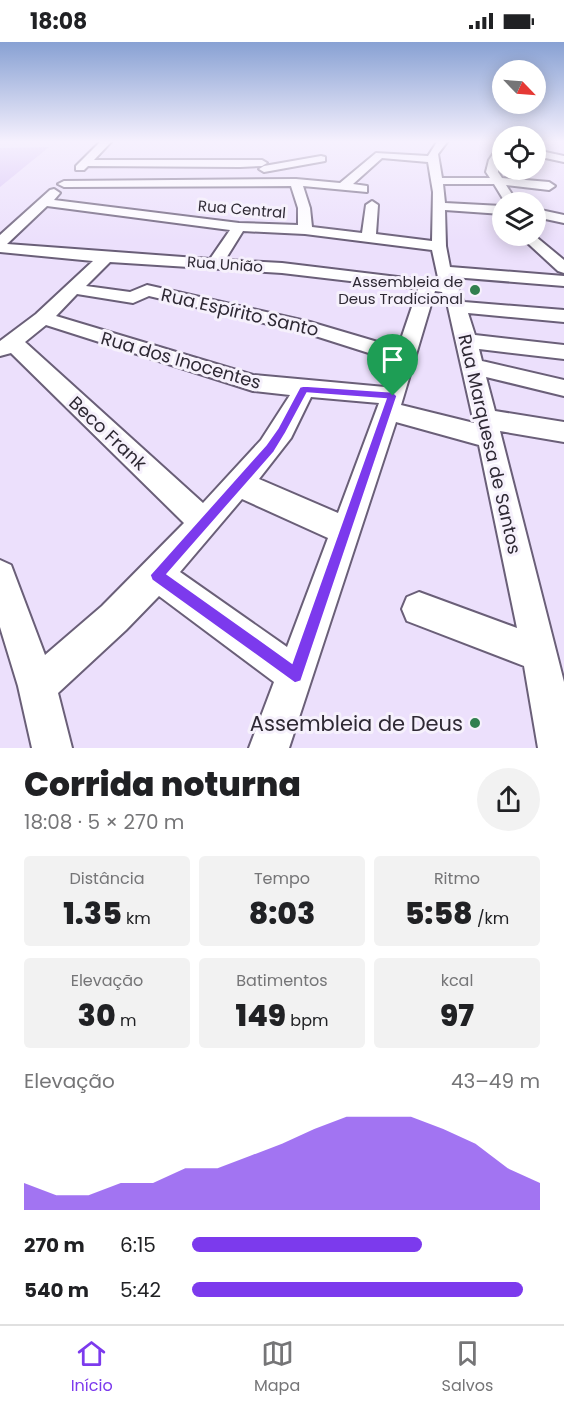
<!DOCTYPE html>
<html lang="pt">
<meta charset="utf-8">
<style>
:root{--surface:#fff;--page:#f2f2f2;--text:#202124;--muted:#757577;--line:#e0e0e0;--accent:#7c3aed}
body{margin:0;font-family:Poppins,sans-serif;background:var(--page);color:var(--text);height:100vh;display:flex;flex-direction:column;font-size:22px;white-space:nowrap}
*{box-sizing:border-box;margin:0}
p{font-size:20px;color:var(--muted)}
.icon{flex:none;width:33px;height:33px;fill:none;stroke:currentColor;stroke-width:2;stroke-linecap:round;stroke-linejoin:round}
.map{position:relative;height:706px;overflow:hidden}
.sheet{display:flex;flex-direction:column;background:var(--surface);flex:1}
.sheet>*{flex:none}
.needle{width:39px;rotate:115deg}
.tools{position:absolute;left:492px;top:18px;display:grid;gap:12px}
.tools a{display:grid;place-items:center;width:54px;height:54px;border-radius:50%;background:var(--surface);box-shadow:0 3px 15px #0003;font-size:30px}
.pin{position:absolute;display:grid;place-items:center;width:51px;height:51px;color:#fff;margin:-62px -26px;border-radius:50% 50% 50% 0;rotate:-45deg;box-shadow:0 0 6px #0007}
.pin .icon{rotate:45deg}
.round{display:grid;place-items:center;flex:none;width:63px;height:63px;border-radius:32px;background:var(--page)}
.summary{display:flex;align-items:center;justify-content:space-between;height:102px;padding:0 24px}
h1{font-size:33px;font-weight:800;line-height:45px}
.metrics{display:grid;grid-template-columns:repeat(3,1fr);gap:9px;height:102px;padding:6px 24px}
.metrics div{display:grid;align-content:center;border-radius:6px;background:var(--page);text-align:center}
.metrics b{font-size:30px;font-weight:800}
.metrics small{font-size:16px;font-weight:400}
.metrics p{font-size:16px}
.chart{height:168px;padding:12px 24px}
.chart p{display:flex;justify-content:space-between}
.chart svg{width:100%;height:108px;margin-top:6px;fill:var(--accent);opacity:.7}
ul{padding:0 24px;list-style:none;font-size:20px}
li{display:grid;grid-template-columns:96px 72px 1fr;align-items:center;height:45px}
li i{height:15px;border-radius:8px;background:var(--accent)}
.status{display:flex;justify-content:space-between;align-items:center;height:42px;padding:0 30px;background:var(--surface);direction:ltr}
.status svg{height:16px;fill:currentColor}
.menu{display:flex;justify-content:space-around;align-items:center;height:84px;border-top:2px solid var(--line);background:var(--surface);font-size:16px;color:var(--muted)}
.menu a{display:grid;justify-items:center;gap:3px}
.menu .current{color:var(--accent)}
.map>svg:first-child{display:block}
.green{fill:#d9c4f6}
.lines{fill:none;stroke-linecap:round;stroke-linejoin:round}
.minor-casing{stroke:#6a5f78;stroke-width:4}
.minor{fill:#fff;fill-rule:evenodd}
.route{fill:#7c3aed;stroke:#fff;stroke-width:1.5;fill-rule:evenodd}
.poi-dot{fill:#317f4f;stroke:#f6f1fc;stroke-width:2}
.labels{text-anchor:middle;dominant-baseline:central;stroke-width:6;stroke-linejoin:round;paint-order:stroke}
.far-street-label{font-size:15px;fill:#2e2934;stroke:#f6f1fc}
.far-poi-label{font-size:15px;fill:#2e2934;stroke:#f6f1fc;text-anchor:end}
.street-label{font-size:18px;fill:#2e2934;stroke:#f6f1fc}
.near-poi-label{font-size:21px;fill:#2e2934;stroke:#f6f1fc;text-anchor:end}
</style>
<div class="status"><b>18:08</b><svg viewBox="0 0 49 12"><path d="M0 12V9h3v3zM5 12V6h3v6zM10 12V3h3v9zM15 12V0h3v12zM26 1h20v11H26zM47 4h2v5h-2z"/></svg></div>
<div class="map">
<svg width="564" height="706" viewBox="0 0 564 706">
<rect width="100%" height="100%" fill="#ece0fc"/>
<path class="green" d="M 49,105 L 0,145 L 0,106 Z"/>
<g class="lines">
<defs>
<g id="minor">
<path d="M 100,100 L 111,100 L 94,118 L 262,118 L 267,121 L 262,124 L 240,125 L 88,124 L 84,128 L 76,128 L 76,124 Z"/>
<path d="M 437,100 L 447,100 L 438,112 L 442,136 L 490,136 L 486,130 L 489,118 L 499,103 L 502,102 L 502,112 L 498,130 L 502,136 L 549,140 L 555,144 L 549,148 L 506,143 L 517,160 L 505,160 L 494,142 L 443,142 L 445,161 L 502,164 L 502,172 L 445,168 L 446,204 L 450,225 L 564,234 L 564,244 L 453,235 L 464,260 L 564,268 L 564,280 L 468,271 L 475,293 L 564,303 L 564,317 L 479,307 L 482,319 L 564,338 L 564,354 L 486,335 L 495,369 L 564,380 L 564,400 L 500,389 L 564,640 L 564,706 L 538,706 L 524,624 L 407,579 L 402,567 L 407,555 L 419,550 L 517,586 L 479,403 L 396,380 L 289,706 L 249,706 L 274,640 L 159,554 L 126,588 L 58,651 L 72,706 L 32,706 L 18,644 L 0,585 L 0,518 L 11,523 L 45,613 L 102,564 L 184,481 L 11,311 L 0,314 L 0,299 L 36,272 L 93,219 L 0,210 L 0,193 L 50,148 L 54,147 L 60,151 L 54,158 L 239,181 L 298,183 L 298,166 L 291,144 L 64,145 L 58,142 L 64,139 L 296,137 L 340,141 L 376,111 L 428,114 ZM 382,116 L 428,120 L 433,150 L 432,199 L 376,192 L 378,163 L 372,159 L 366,163 L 362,191 L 312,185 L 310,166 L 303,144 L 367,150 L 367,144 L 353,142 ZM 47,164 L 230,188 L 210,217 L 7,202 ZM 243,189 L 305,192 L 432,208 L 439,240 L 282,221 L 225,218 ZM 110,220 L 282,231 L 418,247 L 398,306 L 310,280 L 147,243 L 130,250 L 86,244 ZM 435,249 L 442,250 L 448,265 L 474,381 L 401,363 ZM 77,252 L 133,261 L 149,254 L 306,291 L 394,319 L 385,345 L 253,333 L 56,274 ZM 46,283 L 253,349 L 290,353 L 261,398 L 203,461 L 25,300 ZM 311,355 L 379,361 L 338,471 L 259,437 L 291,396 ZM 242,457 L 328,496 L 287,605 L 180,530 Z"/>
<path d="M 536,108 L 564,114 L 564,120 L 536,114 Z"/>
<path d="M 321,114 L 325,115 L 325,119 L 264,130 L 259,127 L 264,124 Z"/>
<path d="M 536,167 L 564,173 L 564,181 L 536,175 Z"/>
<path d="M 520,194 L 535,194 L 564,218 L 564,231 L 558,229 Z"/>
</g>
</defs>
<use href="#minor" class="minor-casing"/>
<use href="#minor" class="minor"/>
</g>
<linearGradient id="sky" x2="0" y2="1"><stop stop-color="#88a1d3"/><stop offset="0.5" stop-color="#f6f1fe"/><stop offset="1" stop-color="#f6f1fe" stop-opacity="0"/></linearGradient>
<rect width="564" height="199" fill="url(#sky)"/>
<path class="route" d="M 304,344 L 393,350 L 397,354 L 303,633 L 301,639 L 295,641 L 152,538 L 150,533 L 266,403 L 278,386 L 300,345 ZM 307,351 L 386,357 L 292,621 L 167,532 L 274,410 L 285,392 Z"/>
<g class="poi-dot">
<circle cx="475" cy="248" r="6"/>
<circle cx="475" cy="681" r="6"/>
</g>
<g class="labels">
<g class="far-street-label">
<text transform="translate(242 167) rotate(5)">Rua Central</text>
<text transform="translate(225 222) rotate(4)">Rua União</text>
</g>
<g class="far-poi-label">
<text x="463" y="239">Assembleia de<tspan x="463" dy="17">Deus Tradicional</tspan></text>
</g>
<g class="street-label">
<text transform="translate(240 270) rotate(13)">Rua Espírito Santo</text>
<text transform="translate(181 318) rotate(16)">Rua dos Inocentes</text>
<text transform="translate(108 391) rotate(43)">Beco Frank</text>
<text transform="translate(490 402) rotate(77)">Rua Marquesa de Santos</text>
</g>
<g class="near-poi-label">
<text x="463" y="681">Assembleia de Deus</text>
</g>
</g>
</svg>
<div class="tools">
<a><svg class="needle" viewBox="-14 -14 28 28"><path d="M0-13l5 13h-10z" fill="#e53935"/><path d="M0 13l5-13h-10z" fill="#757577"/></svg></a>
<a><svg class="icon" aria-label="locate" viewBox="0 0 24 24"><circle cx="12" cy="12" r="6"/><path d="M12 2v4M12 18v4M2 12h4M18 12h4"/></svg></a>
<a><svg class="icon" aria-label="layers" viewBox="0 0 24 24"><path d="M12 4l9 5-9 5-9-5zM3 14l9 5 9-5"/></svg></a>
</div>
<div class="pin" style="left:393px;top:354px;background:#1e9e55"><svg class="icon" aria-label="arrive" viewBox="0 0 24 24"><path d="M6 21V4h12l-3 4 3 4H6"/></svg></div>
</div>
<section class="sheet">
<div class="summary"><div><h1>Corrida noturna</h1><p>18:08 · 5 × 270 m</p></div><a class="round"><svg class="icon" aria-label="share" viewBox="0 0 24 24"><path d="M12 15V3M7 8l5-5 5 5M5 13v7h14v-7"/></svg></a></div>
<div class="metrics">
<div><p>Distância</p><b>1.35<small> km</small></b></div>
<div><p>Tempo</p><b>8:03</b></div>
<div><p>Ritmo</p><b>5:58<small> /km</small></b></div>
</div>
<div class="metrics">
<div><p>Elevação</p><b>30<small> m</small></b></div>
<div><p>Batimentos</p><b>149<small> bpm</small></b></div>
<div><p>kcal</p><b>97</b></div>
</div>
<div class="chart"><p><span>Elevação</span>43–49 m</p>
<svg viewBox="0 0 160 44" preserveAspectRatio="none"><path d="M0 44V33L10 38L20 38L30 33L40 33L50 27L60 27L70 22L80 17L90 11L100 6L110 6L120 6L130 11L140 17L150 27L160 33V44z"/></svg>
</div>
<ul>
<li><b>270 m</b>6:15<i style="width:66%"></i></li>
<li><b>540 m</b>5:42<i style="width:95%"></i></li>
</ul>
</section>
<nav class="menu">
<a class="current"><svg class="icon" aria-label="home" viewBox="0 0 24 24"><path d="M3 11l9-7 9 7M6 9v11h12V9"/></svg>Início</a>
<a><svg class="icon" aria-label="map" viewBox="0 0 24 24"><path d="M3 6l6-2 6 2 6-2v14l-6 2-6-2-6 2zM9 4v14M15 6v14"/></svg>Mapa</a>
<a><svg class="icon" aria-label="saved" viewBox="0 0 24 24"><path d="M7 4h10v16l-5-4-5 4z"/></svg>Salvos</a>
</nav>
